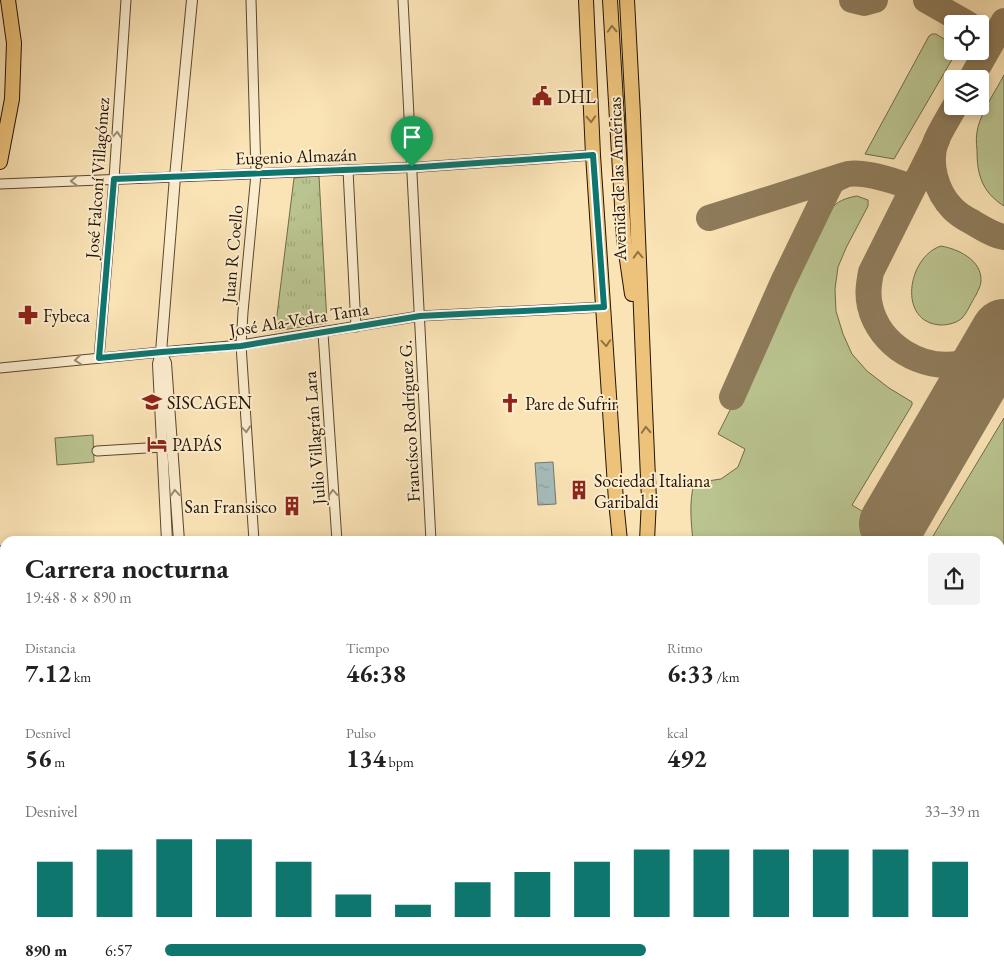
<!DOCTYPE html>
<html lang="es">
<meta charset="utf-8">
<style>
:root{--surface:#fff;--page:#f2f2f2;--text:#222;--muted:#767676;--accent:#0f766e}
body{margin:0;font-family:"EB Garamond",serif;background:var(--page);color:var(--text);height:100vh;display:flex;flex-direction:column;font-size:19px;white-space:nowrap}
*{box-sizing:border-box;margin:0}
p{font-size:16px;color:var(--muted)}
.icon{flex:none;width:28px;height:28px;fill:none;stroke:currentColor;stroke-width:2;stroke-linecap:round;stroke-linejoin:round}
.map{position:relative;flex:1;overflow:hidden}
.side{position:absolute;left:0px;top:536px;width:1005px;height:444px;display:flex;flex-direction:column;background:var(--surface);border-radius:15px 15px 0 0;box-shadow:0 2px 8px #0003}
.side>*{flex:none}
.buttons{position:absolute;left:944px;top:15px;display:grid;gap:10px}
.buttons a{display:grid;place-items:center;width:45px;height:45px;border-radius:5px;background:var(--surface);box-shadow:0 2px 8px #0003;font-size:25px}
.pin{position:absolute;display:grid;place-items:center;width:42px;height:42px;color:#fff;margin:-51px -21px;border-radius:50% 50% 50% 0;rotate:-45deg;box-shadow:0 0 5px #0007}
.pin .icon{rotate:45deg}
.round{display:grid;place-items:center;flex:none;width:52px;height:52px;border-radius:5px;background:var(--page)}
.summary{display:flex;align-items:center;justify-content:space-between;height:85px;padding:0 25px}
h1{font-size:28px;font-weight:700;line-height:38px}
.metrics{display:grid;grid-template-columns:repeat(3,1fr);gap:8px;height:85px;padding:5px 25px}
.metrics div{display:grid;align-content:center}
.metrics b{font-size:25px;font-weight:700}
.metrics small{font-size:14px;font-weight:400}
.metrics p{font-size:14px}
.chart{height:140px;padding:10px 25px}
.chart p{display:flex;justify-content:space-between}
.chart svg{width:100%;height:90px;margin-top:5px;stroke:var(--accent);stroke-width:6}
ul{padding:0 25px;list-style:none;font-size:16px}
li{display:grid;grid-template-columns:80px 60px 1fr;align-items:center;height:38px}
li i{height:12px;border-radius:6px;background:var(--accent)}
.map>svg:first-child{display:block}
.grass{fill:#bac490;stroke:#6e6c48}
.park{fill:url(#park-tufts);stroke:#6e6c48}
.water{fill:url(#water-ripples);stroke:#717870}
.lines{fill:none;stroke-linecap:round;stroke-linejoin:round}
.taxiway{stroke:#8e7b5a;stroke-width:26}
.runway{stroke:#8e7b5a;stroke-width:66}
.minor-casing{stroke:#59472d;stroke-width:11}
.tertiary-casing{stroke:#59472d;stroke-width:12}
.secondary-casing{stroke:#231300;stroke-width:15}
.primary-casing{stroke:#231300;stroke-width:16}
.minor{stroke:#fcedcf;stroke-width:9}
.tertiary{stroke:#fcedcf;stroke-width:10}
.secondary{stroke:#fcedcf;stroke-width:12}
.primary{stroke:#edc27a;stroke-width:14}
.oneway{stroke:#927343}
.oneway2{stroke:#9a8b72}
.route-casing{stroke:#fff;stroke-width:10}
.route{stroke:#0f766e;stroke-width:6}
.labels{text-anchor:middle;dominant-baseline:central;stroke-width:4;stroke-linejoin:round;paint-order:stroke}
.poi-label{font-size:18px;fill:#231300;stroke:#fcedcf;text-anchor:start}
.street-label{font-size:18px;fill:#231300;stroke:#fcedcf}
</style>
<div class="map">
<svg width="1004" height="979" viewBox="0 0 1004 979">
<defs>
<pattern id="park-tufts" width="24" height="20" patternUnits="userSpaceOnUse" patternTransform="scale(1.25)"><rect width="24" height="20" fill="#bac490"/><path d="M3 7l-1-3M5 7V3M7 7l1-3M15 17l-1-3M17 17v-4M19 17l1-3" fill="none" stroke="#a0a87a"/></pattern>
<pattern id="water-ripples" width="26" height="14" patternUnits="userSpaceOnUse" patternTransform="scale(1.25)"><rect width="26" height="14" fill="#a5bbba"/><path d="M2 4q2-2 4 0t4 0M15 11q2-2 4 0t4 0" fill="none" stroke="#8ea09e"/></pattern>
</defs>
<rect width="100%" height="100%" fill="#fae3b5"/>
<filter id="stains"><feTurbulence type="fractalNoise" baseFrequency=".004" numOctaves="4"/><feColorMatrix values="0 0 0 0 .2 0 0 0 0 .09 0 0 0 0 .02 0 0 0 .5 -.17"/></filter>
<radialGradient id="worn" r=".72"><stop offset=".6" stop-color="#630" stop-opacity="0"/><stop offset="1" stop-color="#630" stop-opacity=".3"/></radialGradient>
<g class="grass">
<path d="M 932,34 L 936,34 L 952,44 L 952,51 L 957,51 L 894,159 L 865,154 L 929,36 Z"/>
<path d="M 1004,75 L 1004,206 C 982,192 977,175 977,150 C 976,143 976,134 978,127 C 983,109 995,92 1004,75 Z"/>
<path d="M 857,196 L 868,200 L 868,206 L 846,248 L 838,267 L 835,289 L 836,311 L 843,334 L 852,354 L 867,371 L 889,388 L 912,402 L 912,405 L 852,505 L 911,541 L 693,541 C 691,521 689,503 694,483 L 721,479 L 738,467 L 745,449 L 718,434 L 830,211 C 836,201 846,198 857,196 Z"/>
<path d="M 941,246 C 958,249 982,260 981,281 C 981,286 978,290 976,295 C 972,301 967,313 962,318 C 957,323 948,325 941,325 C 897,323 907,257 941,246 Z"/>
<path d="M 1004,418 L 1004,558 L 1000,564 L 1000,541 L 930,541 Z"/>
<path d="M 93,435 L 94,462 L 57,465 L 55,438 Z"/>
</g>
<g class="park">
<path d="M 319,176 L 327,323 L 275,331 L 294,178 Z"/>
<path d="M 0,561 L 5,561 L 5,685 L 0,686 Z"/>
</g>
<path class="water" d="M 553,462 L 556,504 L 538,505 L 535,463 Z"/>
<g class="lines">
<g class="taxiway">
<path d="M 852,0 L 864,3 L 875,0"/>
<path d="M 926,0 L 968,24"/>
<path d="M 971,79 L 1004,21"/>
<path d="M 955,106 C 949,117 941,129 936,141 C 928,163 936,192 953,209 C 959,215 966,219 972,222 C 982,228 993,235 1004,237"/>
<path d="M 937,140 L 871,272 C 869,283 867,294 870,306 C 879,345 922,372 962,363 C 978,359 991,346 1002,335"/>
<path d="M 709,218 L 842,176"/>
<path d="M 732,397 L 783,282 L 831,183 C 836,179 842,175 848,174 C 867,171 895,182 913,187"/>
</g>
<path class="runway" d="M 892,524 L 1004,332"/>
<defs>
<g id="minor">
<path d="M 251,0 L 256,174 L 243,312 L 241,345 L 254,541"/>
<path d="M 403,0 L 431,541"/>
<path d="M 348,170 L 356,327"/>
<path d="M 0,184 L 420,167 L 593,155"/>
<path d="M 323,333 L 337,541"/>
<path d="M 99,358 L 114,179 L 126,0"/>
<path d="M 0,368 L 161,352 L 241,345 L 420,316 L 604,307"/>
<path d="M 97,451 L 163,447"/>
<path d="M 0,551 L 5,550"/>
<path d="M 0,619 L 5,619"/>
<path d="M 2,686 L 5,745"/>
<path d="M 196,975 L 196,979"/>
<path d="M 445,977 L 542,979"/>
<path d="M 43,979 L 43,975"/>
<path d="M 282,979 L 282,975"/>
<path d="M 361,979 L 361,975"/>
</g>
<g id="tertiary">
<path d="M 161,352 L 166,363 L 179,541"/>
<path d="M 167,541 L 158,364 L 161,352 L 175,177 L 192,0"/>
<path d="M 1000,596 L 1004,590"/>
<path d="M 956,979 L 958,975"/>
</g>
<g id="secondary">
<path d="M 1000,869 L 1004,868"/>
<path d="M 1000,889 L 1004,889"/>
<path d="M 0,897 L 5,897"/>
<path d="M 0,913 L 5,913"/>
</g>
<g id="primary">
<path d="M 586,0 L 593,155 L 616,501 L 620,541"/>
<path d="M 610,0 L 624,239 L 632,294"/>
<path d="M 627,0 L 633,115 L 645,408 L 648,478 L 649,499 L 647,541"/>
<path d="M 0,162 L 12,99 L 14,43 L 8,0"/>
<path d="M 612,975 L 613,979"/>
<path d="M 631,975 L 631,979"/>
<path d="M 645,975 L 645,979"/>
<path d="M 663,975 L 663,979"/>
<path d="M 677,975 L 677,979"/>
<path d="M 691,979 L 692,975"/>
</g>
</defs>
<use href="#minor" class="minor-casing"/>
<use href="#tertiary" class="tertiary-casing"/>
<use href="#secondary" class="secondary-casing"/>
<use href="#primary" class="primary-casing"/>
<use href="#minor" class="minor"/>
<use href="#tertiary" class="tertiary"/>
<use href="#secondary" class="secondary"/>
<use href="#primary" class="primary"/>
</g>
<defs><path id="oneway-chevron" d="M-2-3.5L2.5 0L-2 3.5" fill="none" stroke-width="1.6" stroke-linecap="round" stroke-linejoin="round" transform="scale(1.25)"/></defs>
<g class="oneway">
<use href="#oneway-chevron" transform="translate(612 29) rotate(-93)"/>
<use href="#oneway-chevron" transform="translate(591 119) rotate(87)"/>
<use href="#oneway-chevron" transform="translate(638 255) rotate(-92)"/>
<use href="#oneway-chevron" transform="translate(606 343) rotate(86)"/>
<use href="#oneway-chevron" transform="translate(646 430) rotate(-93)"/>
</g>
<g class="oneway2">
<use href="#oneway-chevron" transform="translate(117 135) rotate(-86)"/>
<use href="#oneway-chevron" transform="translate(74 181) rotate(178)"/>
<use href="#oneway-chevron" transform="translate(78 360) rotate(174)"/>
<use href="#oneway-chevron" transform="translate(246 429) rotate(86)"/>
<use href="#oneway-chevron" transform="translate(175 493) rotate(-94)"/>
<use href="#oneway-chevron" transform="translate(333 493) rotate(-94)"/>
</g>
<g class="lines">
<defs>
<path id="route" d="M 593,155 L 604,307 L 420,316 L 241,346 L 162,352 L 99,358 L 114,179 L 420,167 Z"/>
</defs>
<use href="#route" class="route-casing"/>
<use href="#route" class="route"/>
</g>
<defs>
<symbol id="civic-bare" viewBox="-9 -9 18 18"><path d="M-.6-6.5H3V-4.5H.6V-3L4-1V1h2V6H-6V1h2V-1L-.6-3ZM-1.2 2.5V6h2.4V2.5Z" fill="#8f2418" stroke="#fcedcf" stroke-width="2.5" paint-order="stroke"/></symbol>
<symbol id="pharmacy-bare" viewBox="-9 -9 18 18"><path d="M-2-6h4v4h4v4h-4v4h-4v-4h-4v-4h4Z" fill="#8f2418" stroke="#fcedcf" stroke-width="2.5" paint-order="stroke"/></symbol>
<symbol id="school-bare" viewBox="-9 -9 18 18"><path d="M0-5L7-2L0 1L-7-2ZM-4 1L0 2.5L4 1V4Q0 6-4 4Z" fill="#8f2418" stroke="#fcedcf" stroke-width="2.5" paint-order="stroke"/></symbol>
<symbol id="church-bare" viewBox="-9 -9 18 18"><path d="M-1.2-6h2.4v3.5h3.3v2.4h-3.3V6h-2.4V-.1h-3.3v-2.4h3.3Z" fill="#8f2418" stroke="#fcedcf" stroke-width="2.5" paint-order="stroke"/></symbol>
<symbol id="hotel-bare" viewBox="-9 -9 18 18"><path d="M-6-4.5h1.5V1H6V5H4.5V3h-9V5H-6ZM-4 0a1.8 1.8 0 1 1 3.6 0ZM.5 0V-2.5h3Q6-2.5 6 0Z" fill="#8f2418" stroke="#fcedcf" stroke-width="2.5" paint-order="stroke"/></symbol>
<symbol id="building-bare" viewBox="-9 -9 18 18"><path d="M-4-6H4V6H1V3H-1V6H-4ZM-2.5-4.3h1.7v1.8h-1.7ZM.8-4.3h1.7v1.8H.8ZM-2.5-1h1.7V.8h-1.7ZM.8-1h1.7V.8H.8Z" fill="#8f2418" stroke="#fcedcf" stroke-width="2.5" paint-order="stroke"/></symbol>
</defs>
<g fill-rule="evenodd">
<use href="#civic-bare" x="528" y="82" width="28" height="28"/>
<use href="#pharmacy-bare" x="14" y="301" width="28" height="28"/>
<use href="#school-bare" x="138" y="388" width="28" height="28"/>
<use href="#church-bare" x="496" y="389" width="28" height="28"/>
<use href="#hotel-bare" x="143" y="430" width="28" height="28"/>
<use href="#building-bare" x="565" y="476" width="28" height="28"/>
<use href="#building-bare" x="278" y="492" width="28" height="28"/>
</g>
<g class="labels">
<g class="poi-label">
<text x="557" y="96">DHL</text>
<text x="43" y="315">Fybeca</text>
<text x="167" y="402">SISCAGEN</text>
<text x="525" y="403">Pare de Sufrir</text>
<text x="172" y="444">PAPÁS</text>
<text x="594" y="480">Sociedad Italiana<tspan x="594" dy="21">Garibaldi</tspan></text>
<text x="277" y="506" text-anchor="end">San Fransisco</text>
</g>
<g class="street-label">
<text transform="translate(296 156) rotate(-2)">Eugenio Almazán</text>
<text transform="translate(97 178) rotate(-86)">José Falconí Villagómez</text>
<text transform="translate(617 179) rotate(-92)">Avenida de las Américas</text>
<text transform="translate(232 254) rotate(-85)">Juan R Coello</text>
<text transform="translate(299 319) rotate(-9)">José Ala-Vedra Tama</text>
<text transform="translate(409 421) rotate(-93)">Francísco Rodríguez G.</text>
<text transform="translate(314 438) rotate(-94)">Julio Villagrán Lara</text>
</g>
</g>
<rect width="100%" height="100%" filter="url(#stains)"/>
<rect width="100%" height="100%" fill="url(#worn)"/>
</svg>
<div class="buttons">
<a><svg class="icon" aria-label="locate" viewBox="0 0 24 24"><circle cx="12" cy="12" r="6"/><path d="M12 2v4M12 18v4M2 12h4M18 12h4"/></svg></a>
<a><svg class="icon" aria-label="layers" viewBox="0 0 24 24"><path d="M12 4l9 5-9 5-9-5zM3 14l9 5 9-5"/></svg></a>
</div>
<div class="pin" style="left:412px;top:167px;background:#1e9e55"><svg class="icon" aria-label="arrive" viewBox="0 0 24 24"><path d="M6 21V4h12l-3 4 3 4H6"/></svg></div>
<section class="side">
<div class="summary"><div><h1>Carrera nocturna</h1><p>19:48 · 8 × 890 m</p></div><a class="round"><svg class="icon" aria-label="share" viewBox="0 0 24 24"><path d="M12 15V3M7 8l5-5 5 5M5 13v7h14v-7"/></svg></a></div>
<div class="metrics">
<div><p>Distancia</p><b>7.12<small> km</small></b></div>
<div><p>Tiempo</p><b>46:38</b></div>
<div><p>Ritmo</p><b>6:33<small> /km</small></b></div>
</div>
<div class="metrics">
<div><p>Desnivel</p><b>56<small> m</small></b></div>
<div><p>Pulso</p><b>134<small> bpm</small></b></div>
<div><p>kcal</p><b>492</b></div>
</div>
<div class="chart"><p><span>Desnivel</span>33–39 m</p>
<svg viewBox="0 0 160 44" preserveAspectRatio="none"><path d="M5 44V17M15 44V11M25 44V6M35 44V6M45 44V17M55 44V33M65 44V38M75 44V27M85 44V22M95 44V17M105 44V11M115 44V11M125 44V11M135 44V11M145 44V11M155 44V17"/></svg>
</div>
<ul>
<li><b>890 m</b>6:57<i style="width:59%"></i></li>
</ul>
</section>
</div>
